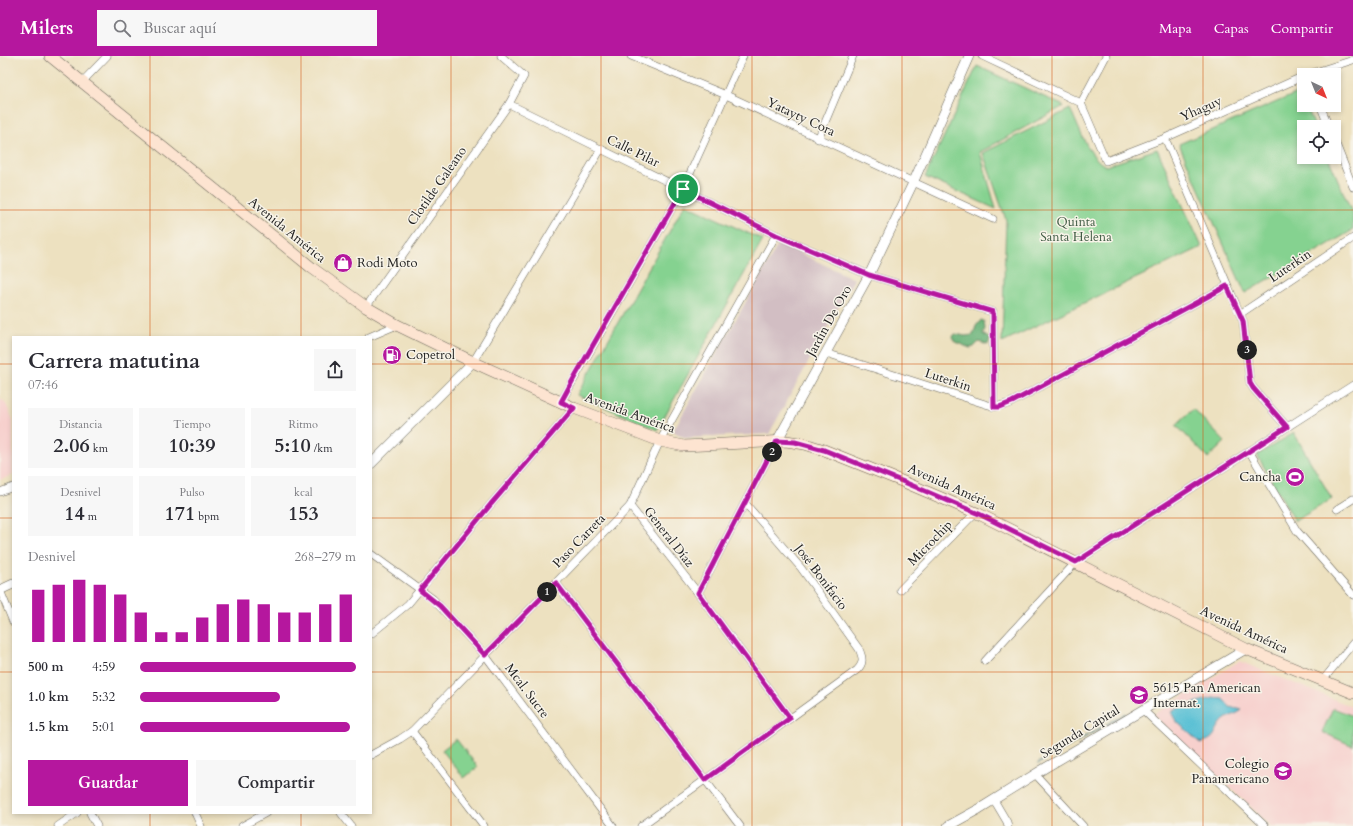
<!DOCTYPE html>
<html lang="es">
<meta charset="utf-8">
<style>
:root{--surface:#fff;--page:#f7f7f7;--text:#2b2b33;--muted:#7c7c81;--accent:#b5179e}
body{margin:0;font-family:Cardo,serif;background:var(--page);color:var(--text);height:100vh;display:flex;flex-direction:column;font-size:15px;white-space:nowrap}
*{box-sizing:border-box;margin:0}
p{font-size:13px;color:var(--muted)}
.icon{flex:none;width:22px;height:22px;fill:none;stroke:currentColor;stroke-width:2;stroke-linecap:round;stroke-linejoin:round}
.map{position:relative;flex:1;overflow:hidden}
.panel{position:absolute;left:12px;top:280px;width:360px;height:478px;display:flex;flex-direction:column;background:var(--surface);border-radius:0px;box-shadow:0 2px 6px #0003}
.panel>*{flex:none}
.needle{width:26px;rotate:137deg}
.controls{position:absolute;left:1297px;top:12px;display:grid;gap:8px}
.controls a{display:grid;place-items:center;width:44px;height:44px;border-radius:0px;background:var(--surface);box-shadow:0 2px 6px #0003;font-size:20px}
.pin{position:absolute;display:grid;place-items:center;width:34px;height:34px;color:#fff;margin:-17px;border:2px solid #fff;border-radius:50%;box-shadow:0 1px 4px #0007}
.km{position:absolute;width:20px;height:20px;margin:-10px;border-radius:50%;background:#222;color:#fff;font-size:11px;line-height:20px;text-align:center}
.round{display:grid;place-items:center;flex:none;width:42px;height:42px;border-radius:0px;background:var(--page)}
.summary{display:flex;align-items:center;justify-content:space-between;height:68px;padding:0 16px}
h1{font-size:22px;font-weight:600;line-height:30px}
.metrics{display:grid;grid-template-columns:repeat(3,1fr);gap:6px;height:68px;padding:4px 16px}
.metrics div{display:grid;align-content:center;border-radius:0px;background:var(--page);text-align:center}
.metrics b{font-size:20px;font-weight:600}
.metrics small{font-size:11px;font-weight:400}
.metrics p{font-size:11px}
.chart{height:112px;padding:8px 16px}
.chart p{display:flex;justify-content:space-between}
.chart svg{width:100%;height:72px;margin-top:4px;stroke:var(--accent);stroke-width:6}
.cta{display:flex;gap:8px;margin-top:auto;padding:8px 16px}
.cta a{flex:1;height:46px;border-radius:0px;background:var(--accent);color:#fff;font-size:16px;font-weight:600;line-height:46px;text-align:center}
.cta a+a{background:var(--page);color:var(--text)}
ul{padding:0 16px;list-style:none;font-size:13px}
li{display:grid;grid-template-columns:64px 48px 1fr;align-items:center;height:30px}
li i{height:10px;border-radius:5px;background:var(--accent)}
header{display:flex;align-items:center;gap:24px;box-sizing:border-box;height:56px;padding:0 20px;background:var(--accent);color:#fff}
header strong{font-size:19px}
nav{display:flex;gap:22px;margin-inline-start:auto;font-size:14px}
.search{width:280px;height:36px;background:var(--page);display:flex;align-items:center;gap:10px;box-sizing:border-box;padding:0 14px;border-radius:0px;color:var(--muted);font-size:15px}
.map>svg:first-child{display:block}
.built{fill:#f7d0cd}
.industrial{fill:#d2bec3}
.green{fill:#85d290;stroke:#507756}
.forest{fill:#6cb47a;stroke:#44684b}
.water{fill:#57bfd4;stroke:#3a6e78}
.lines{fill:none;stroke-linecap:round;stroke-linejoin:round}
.minor-casing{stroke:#656155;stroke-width:8}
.tertiary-casing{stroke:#656155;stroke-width:10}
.secondary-casing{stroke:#656155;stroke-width:12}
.minor{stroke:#fff;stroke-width:7}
.tertiary{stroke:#fff;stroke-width:9}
.secondary{stroke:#fde4d1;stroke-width:11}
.route-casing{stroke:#fff;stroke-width:8}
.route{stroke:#b5179e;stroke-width:5}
.grid{fill:none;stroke:#d4530e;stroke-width:1;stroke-opacity:0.55}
.labels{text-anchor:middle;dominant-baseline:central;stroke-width:3;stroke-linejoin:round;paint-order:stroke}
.street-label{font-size:13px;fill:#1c1c1c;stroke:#f7f3e8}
.park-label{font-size:13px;fill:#415c45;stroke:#f7f3e8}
.poi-label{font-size:13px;fill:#1c1c1c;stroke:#f7f3e8;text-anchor:start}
</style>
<header>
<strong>Milers</strong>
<div class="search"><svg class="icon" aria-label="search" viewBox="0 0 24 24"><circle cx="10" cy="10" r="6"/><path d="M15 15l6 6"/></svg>Buscar aquí</div>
<nav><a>Mapa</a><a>Capas</a><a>Compartir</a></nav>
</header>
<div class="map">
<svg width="1353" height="770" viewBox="0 0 1353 770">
<rect width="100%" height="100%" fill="#f7f3e8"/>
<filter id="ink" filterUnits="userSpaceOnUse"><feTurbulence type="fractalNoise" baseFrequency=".025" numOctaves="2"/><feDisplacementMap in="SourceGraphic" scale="8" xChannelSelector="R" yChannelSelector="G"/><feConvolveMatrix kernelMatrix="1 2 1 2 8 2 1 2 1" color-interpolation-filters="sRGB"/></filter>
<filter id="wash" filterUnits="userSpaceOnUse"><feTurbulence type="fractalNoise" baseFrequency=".012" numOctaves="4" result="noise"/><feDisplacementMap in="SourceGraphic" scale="16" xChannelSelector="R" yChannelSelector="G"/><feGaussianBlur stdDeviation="0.9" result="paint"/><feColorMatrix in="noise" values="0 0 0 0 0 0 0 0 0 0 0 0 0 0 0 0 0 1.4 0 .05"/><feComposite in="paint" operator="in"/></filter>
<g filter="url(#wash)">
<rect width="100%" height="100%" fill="#ede1c0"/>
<g class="built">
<path d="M 0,343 L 5,346 L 13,364 L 13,419 L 0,424 Z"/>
<path d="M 1239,605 L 1353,651 L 1353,770 L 1271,770 L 1153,659 Z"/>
</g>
<path class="industrial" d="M 779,187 L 854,223 L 769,378 L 686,382 L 673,375 Z"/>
<g class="green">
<path d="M 977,10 L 1064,50 L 980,96 L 996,153 L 925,121 Z"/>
<path d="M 1300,36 L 1304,45 L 1304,49 L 1306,49 L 1315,71 L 1304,71 L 1304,101 L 1328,101 L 1353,159 L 1353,174 L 1245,237 L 1179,88 Z"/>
<path d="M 1070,53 C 1079,70 1088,102 1106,110 L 1157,93 L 1202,191 L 1002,286 L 1006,164 L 983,97 Z"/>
<path d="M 685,148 L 763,184 L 657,374 L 577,339 Z"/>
<path d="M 1193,353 L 1225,386 L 1208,402 L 1176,369 Z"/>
<path d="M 1294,377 L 1332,443 L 1295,465 L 1257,399 Z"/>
<path d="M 1333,652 L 1353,660 L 1353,690 L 1322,676 Z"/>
<path d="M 456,683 L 478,711 L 464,722 L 442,694 Z"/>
</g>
<path class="forest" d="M 981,264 L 984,265 L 985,273 L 983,278 L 990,283 L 988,289 L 979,286 L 974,291 L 970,292 L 955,286 L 952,281 L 953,279 L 956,278 L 965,280 L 973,279 L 976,270 Z"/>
<g class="water">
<path d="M 1214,642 L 1223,643 L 1230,651 L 1242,654 C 1236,659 1227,660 1222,666 C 1213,677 1217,683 1200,687 L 1176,665 L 1172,658 L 1173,654 L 1201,645 Z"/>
<path d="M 1126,657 L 1126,658 L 1038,708 L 1038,707 Z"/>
</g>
</g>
<g filter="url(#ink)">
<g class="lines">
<defs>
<g id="minor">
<path d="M 631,0 L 726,39 L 993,163"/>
<path d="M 982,0 L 1081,47 L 1106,105 L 1165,82 L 1304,20"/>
<path d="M 1306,19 L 1353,4"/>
<path d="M 82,26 L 107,0"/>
<path d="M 1081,47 L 1106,0"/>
<path d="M 509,48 L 776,179 L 869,219 L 993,256 L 994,351"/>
<path d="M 1320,49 L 1329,71"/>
<path d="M 1165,82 L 1243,265 L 1250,327 L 1253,332 L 1287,371"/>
<path d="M 818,83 L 853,0"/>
<path d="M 1334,83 L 1353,131"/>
<path d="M 366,251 L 509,48 L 524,20 L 501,0"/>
<path d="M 1240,258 L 1353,182"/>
<path d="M 369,281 L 397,269"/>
<path d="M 826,297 L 985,348 C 996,352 1002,350 1012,346 L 1227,230"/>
<path d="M 473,306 L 601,93"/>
<path d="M 561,346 L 683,133 L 743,0"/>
<path d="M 1249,395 L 1297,475 L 1353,539"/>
<path d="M 0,436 L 13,431"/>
<path d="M 630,450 L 698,537 L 790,662"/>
<path d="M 1337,453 L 1353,443"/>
<path d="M 371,498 L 433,543 L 485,599 L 613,770"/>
<path d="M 556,527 L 740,770"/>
<path d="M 0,534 L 13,566"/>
<path d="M 900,534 L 976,456"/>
<path d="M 698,537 L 777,385"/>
<path d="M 371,578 L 408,548 L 491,448 L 574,352"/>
<path d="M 985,605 L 1076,506 L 1353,329"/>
<path d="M 1323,624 L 1353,587"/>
<path d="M 1143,654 L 1265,770"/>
<path d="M 412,675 L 484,770"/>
<path d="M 371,699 L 400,683 L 412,675 L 630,450 L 660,385 L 776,179"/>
<path d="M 1035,718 L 1083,770"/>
<path d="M 994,744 L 1007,766 L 1008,770"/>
<path d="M 90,757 L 97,770"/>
<path d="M 195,757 L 201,770"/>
<path d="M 341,757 L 351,770"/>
<path d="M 58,770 L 77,757"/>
<path d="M 242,770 L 266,757"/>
<path d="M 641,770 L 857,614 C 864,607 863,602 859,593 L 801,512 L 745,447"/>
</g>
<g id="tertiary">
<path d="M 777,385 L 869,219 L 913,127 L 969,0"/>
<path d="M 371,408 L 473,306"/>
<path d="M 0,534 L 13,528"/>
<path d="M 948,770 L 979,753 L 1045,712 L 1246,593"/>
</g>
<path id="secondary" d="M 50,0 L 312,212 L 366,251 L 397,269 L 473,306 L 574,352 L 660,385 L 684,390 L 786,385 L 805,388 L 824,394 L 904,426 L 979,458 L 1246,593 L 1353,637"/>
</defs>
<use href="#minor" class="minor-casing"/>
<use href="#tertiary" class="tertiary-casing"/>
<use href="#secondary" class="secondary-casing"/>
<use href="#minor" class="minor"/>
<use href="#tertiary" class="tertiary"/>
<use href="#secondary" class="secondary"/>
</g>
</g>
<g class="lines" filter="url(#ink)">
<defs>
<path id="route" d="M 683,133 L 776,179 L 869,219 L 993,256 L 994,351 L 999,351 L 1012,346 L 1227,230 L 1243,265 L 1250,327 L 1253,332 L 1287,371 L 1076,506 L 979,458 L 904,426 L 824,394 L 795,386 L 777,385 L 698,537 L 790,662 L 705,724 L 556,527 L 485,599 L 440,550 L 420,534 L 491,448 L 574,352 L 561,346 L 574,322 Z"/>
</defs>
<use href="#route" class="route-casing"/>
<use href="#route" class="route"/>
</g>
<path class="grid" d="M 150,0 L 150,281M 301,0 L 301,281M 451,0 L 451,770M 601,0 L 601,770M 752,0 L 752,770M 902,0 L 902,770M 1052,0 L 1052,770M 1203,0 L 1203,770M 0,154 L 1353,154M 0,308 L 13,308M 371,308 L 1353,308M 0,462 L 13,462M 371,462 L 1353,462M 0,616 L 13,616M 371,616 L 1353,616M 150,757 L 150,770M 301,757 L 301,770"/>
<defs>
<symbol id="shop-disc" viewBox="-11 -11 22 22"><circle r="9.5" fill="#b5179e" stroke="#f7f3e8"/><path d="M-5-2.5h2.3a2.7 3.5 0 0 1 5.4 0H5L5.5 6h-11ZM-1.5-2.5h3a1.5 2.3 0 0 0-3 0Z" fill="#fff"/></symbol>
<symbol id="fuel-disc" viewBox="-11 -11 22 22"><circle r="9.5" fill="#b5179e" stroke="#f7f3e8"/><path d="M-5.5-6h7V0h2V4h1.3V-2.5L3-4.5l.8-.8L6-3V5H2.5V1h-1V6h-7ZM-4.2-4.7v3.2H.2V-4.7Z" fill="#fff"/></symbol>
<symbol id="stadium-disc" viewBox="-11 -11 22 22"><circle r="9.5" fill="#b5179e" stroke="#f7f3e8"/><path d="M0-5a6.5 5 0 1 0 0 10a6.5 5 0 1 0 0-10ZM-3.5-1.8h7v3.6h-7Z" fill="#fff"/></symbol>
<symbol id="school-disc" viewBox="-11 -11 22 22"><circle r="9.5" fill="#b5179e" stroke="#f7f3e8"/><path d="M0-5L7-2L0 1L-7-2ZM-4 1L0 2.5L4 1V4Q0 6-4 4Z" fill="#fff"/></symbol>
</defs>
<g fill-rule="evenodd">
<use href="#shop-disc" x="332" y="196" width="22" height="22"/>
<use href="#fuel-disc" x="381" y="288" width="22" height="22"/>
<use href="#stadium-disc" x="1284" y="410" width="22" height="22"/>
<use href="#school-disc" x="1128" y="628" width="22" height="22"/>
<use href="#school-disc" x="1272" y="704" width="22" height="22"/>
</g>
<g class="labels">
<g class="street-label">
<text transform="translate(1201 53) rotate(-24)">Yhaguy</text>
<text transform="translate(801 61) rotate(25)">Yatayty Cora</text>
<text transform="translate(633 95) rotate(26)">Calle Pilar</text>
<text transform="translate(437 130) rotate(-55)">Clotilde Galeano</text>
<text transform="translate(287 174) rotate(39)">Avenida América</text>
<text transform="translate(1290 210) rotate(-34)">Luterkin</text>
<text transform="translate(829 265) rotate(-61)">Jardin De Oro</text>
<text transform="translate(948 324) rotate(18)">Luterkin</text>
<text transform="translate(630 357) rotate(20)">Avenida América</text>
<text transform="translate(952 431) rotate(24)">Avenida América</text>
<text transform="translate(669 481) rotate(52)">General Díaz</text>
<text transform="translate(579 485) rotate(-46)">Paso Carreta</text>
<text transform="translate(930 487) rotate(-46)">Microchip</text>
<text transform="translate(821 521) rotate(53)">José Bonifacio</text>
<text transform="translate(1244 574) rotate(25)">Avenida América</text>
<text transform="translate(527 635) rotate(53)">Mcal. Sucre</text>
<text transform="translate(1080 676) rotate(-31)">Segunda Capital</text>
</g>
<g class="park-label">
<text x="1076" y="166">Quinta<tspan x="1076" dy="15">Santa Helena</tspan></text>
</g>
<g class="poi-label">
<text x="357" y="207">Rodi Moto</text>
<text x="406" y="299">Copetrol</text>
<text x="1281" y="421" text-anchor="end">Cancha</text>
<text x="1153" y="632">5615 Pan American<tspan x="1153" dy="15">Internat.</tspan></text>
<text x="1269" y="708" text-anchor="end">Colegio<tspan x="1269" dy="15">Panamericano</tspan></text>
</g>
</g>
</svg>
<div class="controls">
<a><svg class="needle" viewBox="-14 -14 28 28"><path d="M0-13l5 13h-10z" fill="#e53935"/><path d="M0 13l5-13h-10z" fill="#7c7c81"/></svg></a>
<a><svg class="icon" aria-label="locate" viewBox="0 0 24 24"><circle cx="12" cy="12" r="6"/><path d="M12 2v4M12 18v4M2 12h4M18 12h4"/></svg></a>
</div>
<div class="pin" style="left:683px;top:133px;background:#1e9e55"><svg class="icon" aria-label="arrive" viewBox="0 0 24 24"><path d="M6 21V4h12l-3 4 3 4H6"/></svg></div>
<b class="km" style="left:547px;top:536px">1</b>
<b class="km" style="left:772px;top:396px">2</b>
<b class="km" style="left:1247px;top:294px">3</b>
<section class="panel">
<div class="summary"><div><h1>Carrera matutina</h1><p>07:46</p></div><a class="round"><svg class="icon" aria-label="share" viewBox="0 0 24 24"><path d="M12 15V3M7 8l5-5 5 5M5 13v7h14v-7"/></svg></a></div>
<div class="metrics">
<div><p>Distancia</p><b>2.06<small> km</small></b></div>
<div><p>Tiempo</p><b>10:39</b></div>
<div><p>Ritmo</p><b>5:10<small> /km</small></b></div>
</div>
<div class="metrics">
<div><p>Desnivel</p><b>14<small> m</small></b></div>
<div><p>Pulso</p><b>171<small> bpm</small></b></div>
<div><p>kcal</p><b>153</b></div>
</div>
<div class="chart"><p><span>Desnivel</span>268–279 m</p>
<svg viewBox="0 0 160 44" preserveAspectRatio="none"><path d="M5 44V12M15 44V9M25 44V6M35 44V9M45 44V15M55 44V26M65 44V38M75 44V38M85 44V29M95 44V21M105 44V18M115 44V21M125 44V26M135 44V26M145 44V21M155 44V15"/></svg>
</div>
<ul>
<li><b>500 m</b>4:59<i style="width:100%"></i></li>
<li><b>1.0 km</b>5:32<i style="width:65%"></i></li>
<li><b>1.5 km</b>5:01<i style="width:97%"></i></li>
</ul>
<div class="cta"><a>Guardar</a><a>Compartir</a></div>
</section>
</div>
